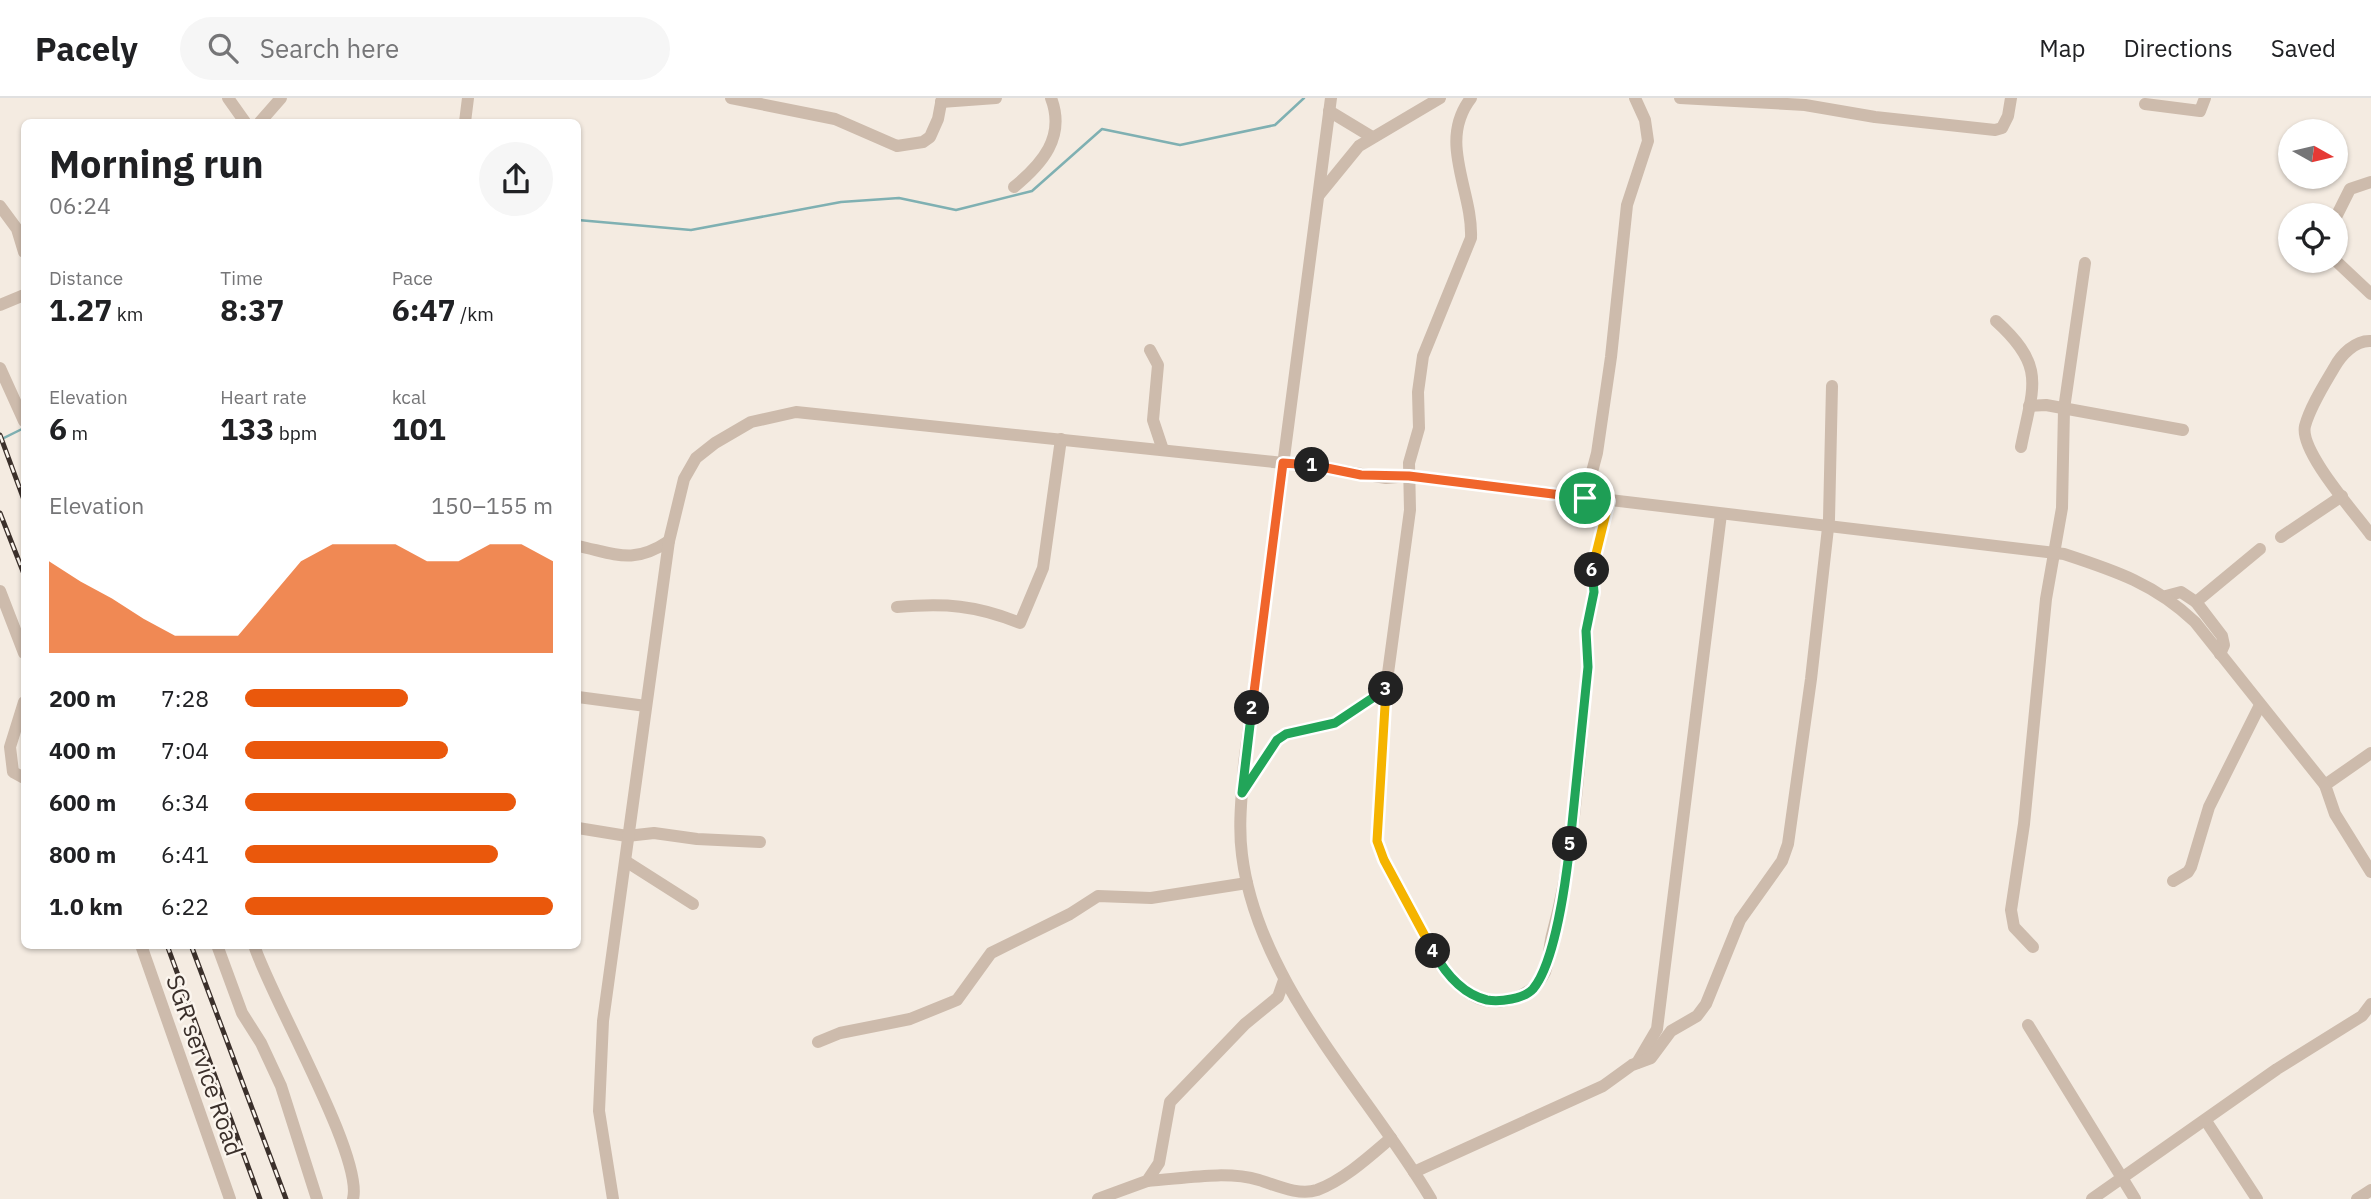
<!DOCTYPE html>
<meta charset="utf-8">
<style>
:root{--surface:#fff;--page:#f6f6f6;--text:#202124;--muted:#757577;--line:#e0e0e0;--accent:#ea580c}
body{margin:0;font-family:"IBM Plex Sans",sans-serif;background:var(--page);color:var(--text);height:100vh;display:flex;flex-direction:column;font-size:26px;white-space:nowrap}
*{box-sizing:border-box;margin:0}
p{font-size:23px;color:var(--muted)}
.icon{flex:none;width:38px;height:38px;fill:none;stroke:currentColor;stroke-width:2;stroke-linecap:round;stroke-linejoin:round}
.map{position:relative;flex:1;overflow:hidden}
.side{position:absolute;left:21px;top:21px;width:560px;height:830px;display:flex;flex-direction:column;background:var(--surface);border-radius:10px;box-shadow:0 2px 5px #0004}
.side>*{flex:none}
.needle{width:46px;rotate:98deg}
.controls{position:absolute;left:2278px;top:21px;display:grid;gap:14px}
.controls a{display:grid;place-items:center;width:70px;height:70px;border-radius:50%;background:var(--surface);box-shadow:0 2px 5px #0004;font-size:35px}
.pin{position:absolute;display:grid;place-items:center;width:60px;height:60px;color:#fff;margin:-30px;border:4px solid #fff;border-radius:50%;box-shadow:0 2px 7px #0007}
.km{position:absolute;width:35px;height:35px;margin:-18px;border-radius:50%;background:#222;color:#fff;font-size:19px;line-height:35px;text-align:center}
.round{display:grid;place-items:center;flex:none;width:74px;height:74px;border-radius:37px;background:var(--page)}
.head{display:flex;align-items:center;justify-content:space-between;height:119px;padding:0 28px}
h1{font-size:38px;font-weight:700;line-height:52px}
.stats{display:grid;grid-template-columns:repeat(3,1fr);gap:10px;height:119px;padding:7px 28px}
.stats div{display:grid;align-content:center}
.stats b{font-size:30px;font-weight:700}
.stats small{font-size:19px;font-weight:400}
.stats p{font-size:19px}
.chart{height:196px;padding:14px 28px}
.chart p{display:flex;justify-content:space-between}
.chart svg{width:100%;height:126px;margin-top:7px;fill:var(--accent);opacity:.7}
ul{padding:0 28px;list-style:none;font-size:23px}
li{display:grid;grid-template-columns:112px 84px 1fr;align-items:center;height:52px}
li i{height:18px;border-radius:9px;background:var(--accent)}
header{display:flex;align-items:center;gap:42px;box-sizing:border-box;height:98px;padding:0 35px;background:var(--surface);border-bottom:2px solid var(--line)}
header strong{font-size:33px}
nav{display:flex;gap:38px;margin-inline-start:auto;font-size:24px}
.search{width:490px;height:63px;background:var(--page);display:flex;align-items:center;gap:18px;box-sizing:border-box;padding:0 24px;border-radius:38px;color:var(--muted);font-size:26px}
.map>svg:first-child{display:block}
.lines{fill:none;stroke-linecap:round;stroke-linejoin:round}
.stream{stroke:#7fb0b2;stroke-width:2.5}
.minor{stroke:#cdbbac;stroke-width:12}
.rail-casing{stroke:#3b302b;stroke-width:5}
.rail{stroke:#fbf5ee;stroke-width:2.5;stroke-dasharray:8;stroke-linecap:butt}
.split-1-casing{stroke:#fff;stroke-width:14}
.split-2-casing{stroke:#fff;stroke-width:14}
.split-3-casing{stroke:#fff;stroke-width:14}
.split-4-casing{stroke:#fff;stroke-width:14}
.split-5-casing{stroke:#fff;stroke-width:14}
.split-6-casing{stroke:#fff;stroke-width:14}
.split-7-casing{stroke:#fff;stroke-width:14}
.split-1{stroke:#f0652b;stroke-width:9}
.split-2{stroke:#f0652b;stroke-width:9}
.split-3{stroke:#22a559;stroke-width:9}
.split-4{stroke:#f5b400;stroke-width:9}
.split-5{stroke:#22a559;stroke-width:9}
.split-6{stroke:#22a559;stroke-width:9}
.split-7{stroke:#f5b400;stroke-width:9}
.labels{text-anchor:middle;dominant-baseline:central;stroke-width:5;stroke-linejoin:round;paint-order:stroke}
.street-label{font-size:24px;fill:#3b302b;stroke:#fbf5ee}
</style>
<header>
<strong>Pacely</strong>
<div class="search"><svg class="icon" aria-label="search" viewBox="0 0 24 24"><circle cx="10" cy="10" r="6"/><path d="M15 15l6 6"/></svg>Search here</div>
<nav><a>Map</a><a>Directions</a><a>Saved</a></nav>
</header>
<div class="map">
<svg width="2371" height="1101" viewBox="0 0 2371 1101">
<rect width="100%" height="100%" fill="#f4ebe1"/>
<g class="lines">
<g class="stream">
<path d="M 578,122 L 691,132 L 841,104 L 899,100 L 956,112 L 1032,93 L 1102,31 L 1180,47 L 1275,27 L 1304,0"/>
<path d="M 0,342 L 24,330"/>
</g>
<g class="minor">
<path d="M 228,0 L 245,24"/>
<path d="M 731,0 L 835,21 L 897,48 L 923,44 L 930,39 L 938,21 L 942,0"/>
<path d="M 1331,0 L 1244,666 C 1242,696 1238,727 1242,757 C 1258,886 1367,993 1431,1101"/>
<path d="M 1471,0 C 1437,44 1473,92 1471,140 L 1423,258 L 1418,294 L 1419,330 L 1409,365 L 1410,412 L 1386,590 L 1377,743 L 1384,762 L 1438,864 C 1448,876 1459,890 1472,897 C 1497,912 1533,899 1545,874 C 1549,863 1549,849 1552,837 C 1576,750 1579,658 1588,569 L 1586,533 L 1594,494 L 1592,471 L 1609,403"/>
<path d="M 1680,0 L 1805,7 L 1875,19 L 1995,32 L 2002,30 L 2008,18 L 2011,0"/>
<path d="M 941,4 L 996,0"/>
<path d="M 2145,6 L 2200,13 L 2205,0"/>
<path d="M 1329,13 L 1372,39"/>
<path d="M 260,24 L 281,0"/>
<path d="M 465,24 L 468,0"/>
<path d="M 1014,89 C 1042,66 1066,39 1051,0"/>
<path d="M 1319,97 L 1359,48 L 1440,0"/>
<path d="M 0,108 L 17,131 L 24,154"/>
<path d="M 2336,119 L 2350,91 L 2371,84"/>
<path d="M 2336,163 L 2371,196"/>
<path d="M 0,207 L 24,197"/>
<path d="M 1996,223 C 2047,269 2033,288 2021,349"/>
<path d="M 2371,243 C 2355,242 2341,257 2334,270 C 2324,287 2310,309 2305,328 C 2299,353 2356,416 2371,437"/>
<path d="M 1150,252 L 1158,267 L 1153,322 L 1163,352"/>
<path d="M 0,270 L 24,323"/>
<path d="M 2029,308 L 2046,307 L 2183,332"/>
<path d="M 1585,400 L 1597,355 L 1611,259 L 1627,107 L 1648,43 L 1645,22 L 1635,0"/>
<path d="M 2281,439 L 2342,398"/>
<path d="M 578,448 C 616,456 633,467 669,443"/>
<path d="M 0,493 L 24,555"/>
<path d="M 2166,498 L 2181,494 L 2196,504"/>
<path d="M 897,509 C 945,505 976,507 1020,525 L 1043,470 L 1061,341"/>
<path d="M 2220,556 L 2224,547 L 2222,538 L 2196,504 L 2260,451"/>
<path d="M 578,599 L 646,608"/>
<path d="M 24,604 L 10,649 L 13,674 L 24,680"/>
<path d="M 2371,655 L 2325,687 L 2335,716 L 2371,774"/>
<path d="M 1243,693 L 1277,642 L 1286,636 L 1335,625 L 1386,590"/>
<path d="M 578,730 L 627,738 L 654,735 L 697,741 L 760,744"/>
<path d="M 627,764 L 693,806"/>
<path d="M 2173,783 L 2188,774 L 2191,769 L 2209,709 L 2260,607"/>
<path d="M 141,847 L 230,1101"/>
<path d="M 217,847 L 242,915 L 261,945 L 281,988 L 317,1101"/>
<path d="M 254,847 C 270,898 364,1059 353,1101"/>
<path d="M 2033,849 L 2014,829 L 2011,812 L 2024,726 L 2046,501 L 2062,410 L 2064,311 L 2085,165"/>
<path d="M 2028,927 L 2135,1101"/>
<path d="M 818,944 L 840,935 L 910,921 L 957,902 L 991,855 L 1070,816 L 1098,798 L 1151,800 L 1247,785"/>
<path d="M 1637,965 L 1657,931 L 1721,416"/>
<path d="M 2206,1023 L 2257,1101"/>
<path d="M 1414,1074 L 1603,988 L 1632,967 L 1651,960 L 1671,933 L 1697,918 L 1706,906 L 1740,822 L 1782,763 L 1788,746 L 1811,581 L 1829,421 L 1832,288"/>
<path d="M 1147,1083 C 1181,1081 1225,1072 1259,1082 C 1276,1087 1298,1098 1317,1092 C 1344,1082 1370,1058 1391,1040"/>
<path d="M 613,1101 L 599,1013 L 603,923 L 669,443 L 684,381 L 696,360 L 715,345 L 751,324 L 796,314 L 1312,368 L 1386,380 L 1409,378 L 2064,456 C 2116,473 2155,486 2195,524 L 2325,687"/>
<path d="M 1098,1101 L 1147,1083 L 1159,1065 L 1170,1004 L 1245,926 L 1278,899 L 1284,882"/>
<path d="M 2092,1101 L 2277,971 L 2362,918 L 2371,906"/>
<path d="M 2357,1101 L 2371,1092"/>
</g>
<defs>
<g id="rail">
<path d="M 0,337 L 24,402"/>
<path d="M 0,415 L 24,476"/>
<path d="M 167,847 L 260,1101"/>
<path d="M 191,847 L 286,1101"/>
</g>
</defs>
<use href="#rail" class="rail-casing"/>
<use href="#rail" class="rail"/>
</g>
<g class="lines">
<defs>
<path id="split-1" d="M 1312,367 L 1361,377 L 1409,378 L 1585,400"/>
<path id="split-2" d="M 1252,610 L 1283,365 L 1312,367"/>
<path id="split-3" d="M 1252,610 L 1242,695 L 1277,642 L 1286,636 L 1335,625 L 1386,591"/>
<path id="split-4" d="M 1386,591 L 1377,743 L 1384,762 L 1433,853"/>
<path id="split-5" d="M 1433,853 C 1445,875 1462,896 1487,902 C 1500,904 1524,901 1533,891 C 1555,865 1566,782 1570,746"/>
<path id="split-6" d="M 1570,746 L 1588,569 L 1586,533 L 1594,494 L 1592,472"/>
<path id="split-7" d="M 1585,400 L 1609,403 L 1592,472"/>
</defs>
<use href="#split-1" class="split-1-casing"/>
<use href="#split-2" class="split-2-casing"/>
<use href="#split-3" class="split-3-casing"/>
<use href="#split-4" class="split-4-casing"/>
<use href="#split-5" class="split-5-casing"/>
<use href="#split-6" class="split-6-casing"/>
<use href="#split-7" class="split-7-casing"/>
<use href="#split-1" class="split-1"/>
<use href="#split-2" class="split-2"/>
<use href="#split-3" class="split-3"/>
<use href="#split-4" class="split-4"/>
<use href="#split-5" class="split-5"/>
<use href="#split-6" class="split-6"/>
<use href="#split-7" class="split-7"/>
</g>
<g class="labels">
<g class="street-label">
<text transform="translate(205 967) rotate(71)">SGR service Road</text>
</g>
</g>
</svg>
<div class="controls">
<a><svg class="needle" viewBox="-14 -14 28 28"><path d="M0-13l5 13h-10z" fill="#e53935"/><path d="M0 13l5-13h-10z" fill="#757577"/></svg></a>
<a><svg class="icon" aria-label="locate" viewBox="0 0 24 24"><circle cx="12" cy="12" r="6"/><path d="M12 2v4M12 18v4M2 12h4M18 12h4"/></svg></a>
</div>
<div class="pin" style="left:1585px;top:400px;background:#1e9e55"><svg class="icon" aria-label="arrive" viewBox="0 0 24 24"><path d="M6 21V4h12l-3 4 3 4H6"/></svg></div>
<b class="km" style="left:1312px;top:367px">1</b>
<b class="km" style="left:1252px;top:610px">2</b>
<b class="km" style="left:1386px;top:591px">3</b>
<b class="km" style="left:1433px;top:853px">4</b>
<b class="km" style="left:1570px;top:746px">5</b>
<b class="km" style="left:1592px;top:472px">6</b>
<section class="side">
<div class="head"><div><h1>Morning run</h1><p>06:24</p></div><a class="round"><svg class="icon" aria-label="share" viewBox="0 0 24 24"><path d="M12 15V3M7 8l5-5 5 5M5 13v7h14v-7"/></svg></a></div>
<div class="stats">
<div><p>Distance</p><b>1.27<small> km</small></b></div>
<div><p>Time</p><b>8:37</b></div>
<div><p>Pace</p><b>6:47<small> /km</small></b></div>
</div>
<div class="stats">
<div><p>Elevation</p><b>6<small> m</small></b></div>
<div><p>Heart rate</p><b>133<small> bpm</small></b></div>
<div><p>kcal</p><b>101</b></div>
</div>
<div class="chart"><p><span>Elevation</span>150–155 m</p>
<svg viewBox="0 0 160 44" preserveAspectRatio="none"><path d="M0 44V12L10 19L20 25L30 32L40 38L50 38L60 38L70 25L80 12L90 6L100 6L110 6L120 12L130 12L140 6L150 6L160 12V44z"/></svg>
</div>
<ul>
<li><b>200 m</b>7:28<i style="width:53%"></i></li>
<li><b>400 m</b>7:04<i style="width:66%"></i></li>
<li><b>600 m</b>6:34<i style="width:88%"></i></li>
<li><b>800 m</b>6:41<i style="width:82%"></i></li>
<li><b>1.0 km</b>6:22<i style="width:100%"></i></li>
</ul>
</section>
</div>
